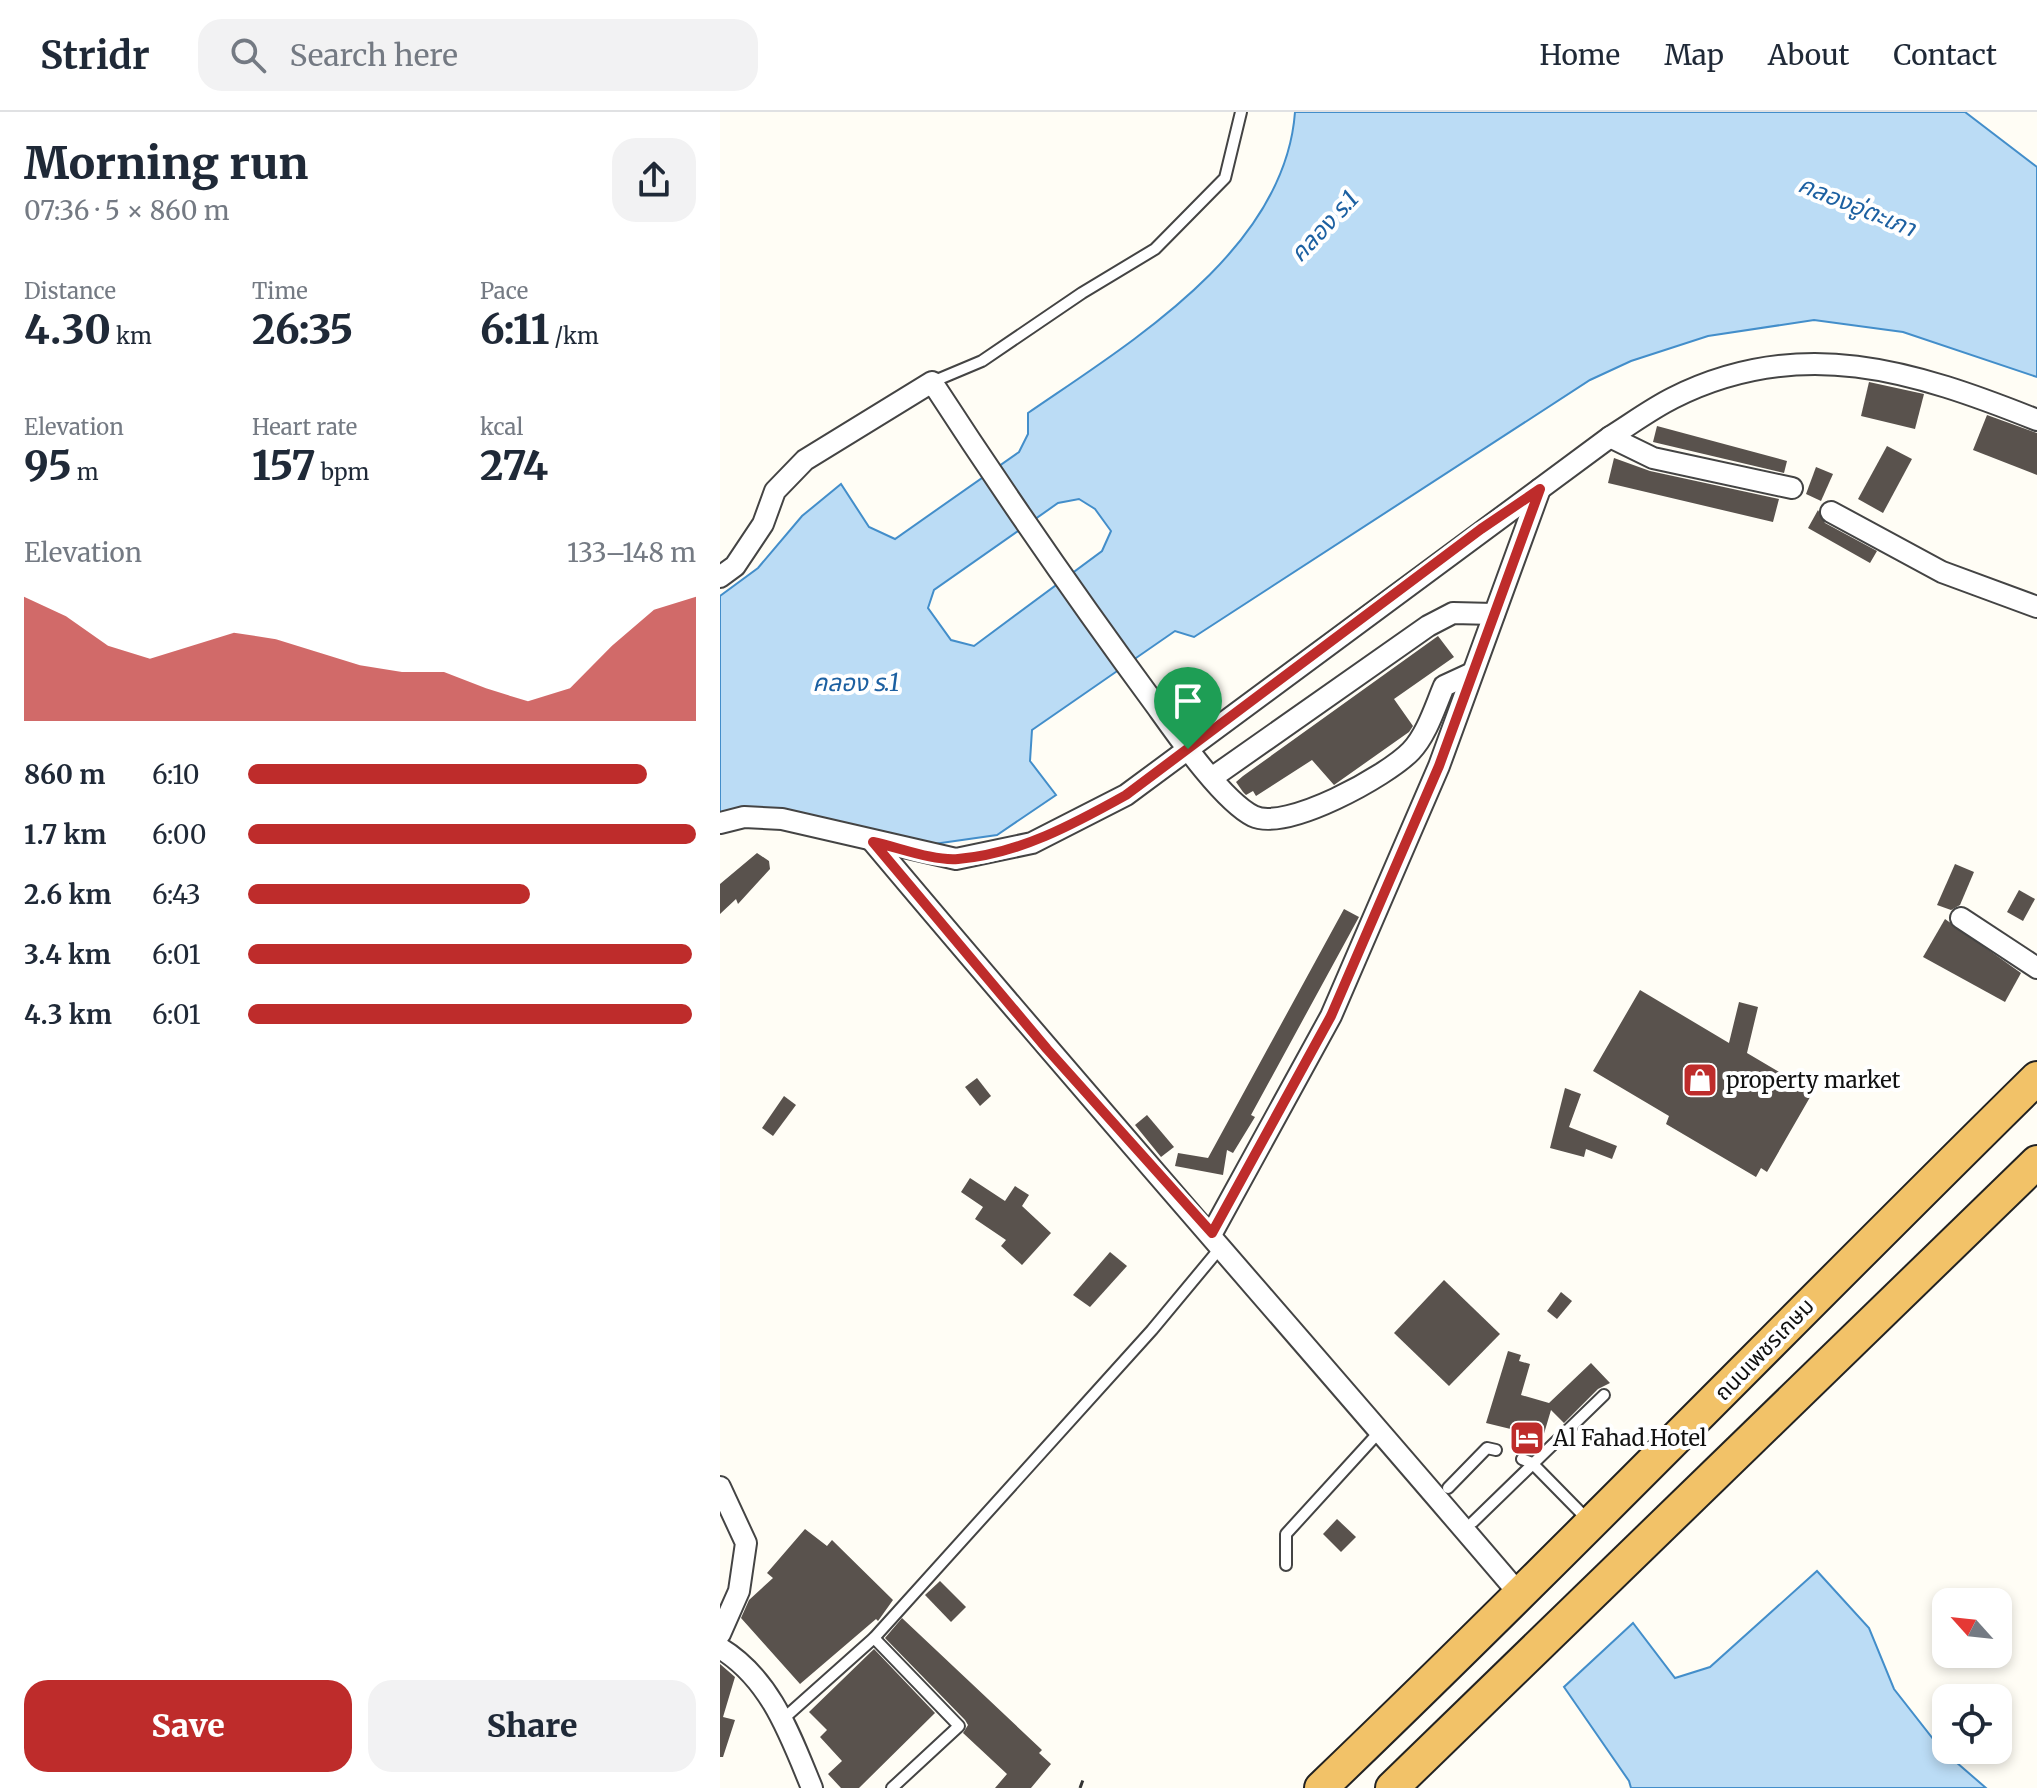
<!DOCTYPE html>
<meta charset="utf-8">
<style>
:root{--surface:#fff;--page:#f2f2f3;--text:#1f2937;--muted:#747a83;--line:#e0e1e3;--accent:#be2c2b}
body{margin:0;font-family:Merriweather,"Noto Sans Thai",serif;background:var(--page);color:var(--text);height:100vh;display:flex;flex-direction:column;font-size:30px;white-space:nowrap}
*{box-sizing:border-box;margin:0}
p{font-size:26px;color:var(--muted)}
.icon{flex:none;width:44px;height:44px;fill:none;stroke:currentColor;stroke-width:2;stroke-linecap:round;stroke-linejoin:round}
.map{position:relative;flex:1;overflow:hidden}
.sheet{display:flex;flex-direction:column;background:var(--surface);width:720px}
.sheet>*{flex:none}
.needle{width:52px;rotate:297deg}
.buttons{position:absolute;left:1212px;top:1476px;display:grid;gap:16px}
.buttons a{display:grid;place-items:center;width:80px;height:80px;border-radius:16px;background:var(--surface);box-shadow:0 4px 12px #0003;font-size:40px}
.pin{position:absolute;display:grid;place-items:center;width:68px;height:68px;color:#fff;margin:-82px -34px;border-radius:50% 50% 50% 0;rotate:-45deg;box-shadow:0 0 8px #0007}
.pin .icon{rotate:45deg}
.round{display:grid;place-items:center;flex:none;width:84px;height:84px;border-radius:24px;background:var(--page)}
.summary{display:flex;align-items:center;justify-content:space-between;height:136px;padding:0 24px}
h1{font-size:44px;font-weight:800;line-height:60px}
.figures{display:grid;grid-template-columns:repeat(3,1fr);gap:12px;height:136px;padding:8px 24px}
.figures div{display:grid;align-content:center}
.figures b{font-size:40px;font-weight:800}
.figures small{font-size:22px;font-weight:400}
.figures p{font-size:22px}
.chart{height:224px;padding:16px 24px}
.chart p{display:flex;justify-content:space-between}
.chart svg{width:100%;height:144px;margin-top:8px;fill:var(--accent);opacity:.7}
.cta{display:flex;gap:16px;margin-top:auto;padding:16px 24px}
.cta a{flex:1;height:92px;border-radius:24px;background:var(--accent);color:#fff;font-size:32px;font-weight:800;line-height:92px;text-align:center}
.cta a+a{background:var(--page);color:var(--text)}
ul{padding:0 24px;list-style:none;font-size:26px}
li{display:grid;grid-template-columns:128px 96px 1fr;align-items:center;height:60px}
li i{height:20px;border-radius:10px;background:var(--accent)}
header{display:flex;align-items:center;gap:48px;box-sizing:border-box;height:112px;padding:0 40px;background:var(--surface);border-bottom:2px solid var(--line)}
header strong{font-size:38px}
nav{display:flex;gap:44px;margin-inline-start:auto;font-size:28px}
.search{width:560px;height:72px;background:var(--page);display:flex;align-items:center;gap:20px;box-sizing:border-box;padding:0 28px;border-radius:24px;color:var(--muted);font-size:30px}
main{display:flex;flex:1;min-height:0}
.map>svg:first-child{display:block}
.water{fill:#bbdcf5;stroke:#438eca;stroke-width:2;fill-rule:evenodd}
.building{fill:#59524d}
.lines{fill:none;stroke-linecap:round;stroke-linejoin:round}
.service-casing{stroke:#444;stroke-width:14}
.minor-casing{stroke:#444;stroke-width:24}
.trunk-casing{stroke:#222;stroke-width:36}
.path{stroke:#333;stroke-width:3;stroke-dasharray:8 4;stroke-linecap:butt}
.service{stroke:#fff;stroke-width:10}
.minor{stroke:#fff;stroke-width:20}
.trunk{stroke:#f2c268;stroke-width:32}
.route-casing{stroke:#fff;stroke-width:16}
.route{stroke:#be2c2b;stroke-width:10}
.labels{text-anchor:middle;dominant-baseline:central;stroke-width:8;stroke-linejoin:round;paint-order:stroke}
.poi-label{font-size:22px;fill:#111;stroke:#fff;text-anchor:start}
.street-label{font-size:22px;fill:#111;stroke:#fff}
.water-label{font-size:24px;font-style:italic;fill:#1c60a1;stroke:#fff}
</style>
<header>
<strong>Stridr</strong>
<div class="search"><svg class="icon" aria-label="search" viewBox="0 0 24 24"><circle cx="10" cy="10" r="6"/><path d="M15 15l6 6"/></svg>Search here</div>
<nav><a>Home</a><a>Map</a><a>About</a><a>Contact</a></nav>
</header>
<main>
<section class="sheet">
<div class="summary"><div><h1>Morning run</h1><p>07:36 · 5 × 860 m</p></div><a class="round"><svg class="icon" aria-label="share" viewBox="0 0 24 24"><path d="M12 15V3M7 8l5-5 5 5M5 13v7h14v-7"/></svg></a></div>
<div class="figures">
<div><p>Distance</p><b>4.30<small> km</small></b></div>
<div><p>Time</p><b>26:35</b></div>
<div><p>Pace</p><b>6:11<small> /km</small></b></div>
</div>
<div class="figures">
<div><p>Elevation</p><b>95<small> m</small></b></div>
<div><p>Heart rate</p><b>157<small> bpm</small></b></div>
<div><p>kcal</p><b>274</b></div>
</div>
<div class="chart"><p><span>Elevation</span>133–148 m</p>
<svg viewBox="0 0 160 44" preserveAspectRatio="none"><path d="M0 44V6L10 12L20 21L30 25L40 21L50 17L60 19L70 23L80 27L90 29L100 29L110 34L120 38L130 34L140 21L150 10L160 6V44z"/></svg>
</div>
<ul>
<li><b>860 m</b>6:10<i style="width:89%"></i></li>
<li><b>1.7 km</b>6:00<i style="width:100%"></i></li>
<li><b>2.6 km</b>6:43<i style="width:63%"></i></li>
<li><b>3.4 km</b>6:01<i style="width:99%"></i></li>
<li><b>4.3 km</b>6:01<i style="width:99%"></i></li>
</ul>
<div class="cta"><a>Save</a><a>Share</a></div>
</section>
<div class="map">
<svg width="1317" height="1676" viewBox="0 0 1317 1676">
<rect width="100%" height="100%" fill="#fffdf5"/>
<g class="water">
<path d="M 575,0 L 1245,0 L 1317,55 L 1317,265 L 1183,220 L 1094,208 L 988,224 L 911,249 L 870,268 L 474,525 L 455,519 L 312,618 L 310,649 L 336,683 L 277,723 L 214,732 L 57,696 L 0,702 L 0,484 L 38,456 L 82,404 L 121,372 L 149,415 L 175,427 L 299,340 L 308,322 L 308,301 C 411,230 565,138 575,0 ZM 359,387 L 375,397 L 391,419 L 382,439 L 254,534 L 231,528 L 208,496 L 214,478 L 338,391 Z"/>
<path d="M 1097,1459 L 1149,1516 L 1174,1577 L 1221,1637 L 1266,1676 L 911,1676 L 909,1669 L 844,1575 L 913,1511 L 955,1566 L 990,1555 Z"/>
</g>
<g class="building">
<path d="M 1149,270 L 1204,282 L 1195,317 L 1141,304 Z"/>
<path d="M 1267,303 L 1317,321 L 1317,363 L 1253,338 Z"/>
<path d="M 937,314 L 1067,349 L 1064,361 L 933,330 Z"/>
<path d="M 1167,334 L 1192,347 L 1163,401 L 1138,387 Z"/>
<path d="M 894,346 L 930,359 L 1059,387 L 1053,410 L 888,371 Z"/>
<path d="M 1096,355 L 1113,362 L 1101,389 L 1086,382 Z"/>
<path d="M 1098,398 L 1105,411 L 1157,439 L 1150,451 L 1088,416 Z"/>
<path d="M 718,524 L 734,545 L 674,587 L 693,614 L 689,620 L 614,673 L 592,648 L 536,684 L 533,679 L 526,683 L 523,680 L 516,670 L 523,664 Z"/>
<path d="M 37,741 L 49,749 L 50,757 L 18,792 L 16,787 L 0,802 L 0,772 Z"/>
<path d="M 1235,752 L 1254,760 L 1240,793 L 1231,798 L 1217,793 Z"/>
<path d="M 1299,778 L 1315,787 L 1303,809 L 1287,800 Z"/>
<path d="M 624,797 L 639,805 L 531,1003 L 535,1005 L 513,1041 L 507,1038 L 503,1063 L 455,1054 L 458,1041 L 488,1046 Z"/>
<path d="M 1225,807 L 1301,861 L 1285,890 L 1203,845 Z"/>
<path d="M 920,878 L 1009,931 L 1019,890 L 1038,895 L 1027,941 L 1093,980 L 1047,1060 L 1041,1056 L 1036,1065 L 946,1012 L 949,1004 L 873,959 Z"/>
<path d="M 257,966 L 271,984 L 260,994 L 245,975 Z"/>
<path d="M 845,976 L 861,982 L 849,1015 L 897,1034 L 892,1047 L 866,1037 L 864,1045 L 830,1036 Z"/>
<path d="M 64,984 L 76,993 L 53,1024 L 42,1016 Z"/>
<path d="M 427,1003 L 454,1035 L 441,1045 L 415,1013 Z"/>
<path d="M 250,1066 L 285,1089 L 295,1074 L 309,1083 L 302,1094 L 331,1121 L 302,1153 L 281,1134 L 286,1128 L 255,1107 L 263,1095 L 241,1080 Z"/>
<path d="M 390,1140 L 407,1154 L 370,1195 L 353,1183 Z"/>
<path d="M 724,1168 L 780,1222 L 729,1274 L 674,1221 Z"/>
<path d="M 841,1180 L 852,1189 L 837,1207 L 827,1199 Z"/>
<path d="M 788,1239 L 801,1243 L 799,1249 L 810,1252 L 801,1283 L 829,1291 L 871,1251 L 890,1271 L 878,1277 L 844,1311 L 831,1298 L 823,1325 L 766,1311 Z"/>
<path d="M 617,1407 L 636,1425 L 621,1440 L 603,1422 Z"/>
<path d="M 85,1417 L 107,1434 L 112,1428 L 173,1488 L 158,1509 L 156,1507 L 80,1572 L 21,1506 L 29,1488 L 53,1466 L 47,1461 Z"/>
<path d="M 220,1469 L 246,1495 L 231,1510 L 205,1483 Z"/>
<path d="M 182,1506 L 322,1638 L 319,1641 L 331,1652 L 311,1676 L 275,1676 L 287,1662 L 243,1621 L 248,1613 L 245,1608 L 165,1526 Z"/>
<path d="M 154,1537 L 215,1601 L 139,1676 L 121,1676 L 108,1662 L 122,1649 L 100,1625 L 107,1618 L 89,1600 Z"/>
<path d="M 0,1552 L 15,1565 L 3,1605 L 15,1608 L 3,1645 L 0,1645 Z"/>
</g>
<g class="lines">
<defs>
<g id="service">
<path d="M 212,270 L 262,249 L 362,181 L 435,137 L 505,66 L 521,0"/>
<path d="M 802,1347 L 812,1351 L 867,1407"/>
<path d="M 728,1376 L 767,1336 L 776,1338"/>
<path d="M 753,1410 L 884,1283"/>
<path d="M 566,1453 L 566,1422 L 660,1319"/>
<path d="M 154,1526 L 239,1614 L 172,1676"/>
<path d="M 62,1608 L 154,1526 L 432,1218 L 501,1135"/>
</g>
<g id="minor">
<path d="M 890,325 L 933,346 L 1072,376"/>
<path d="M 1111,400 L 1222,460 L 1317,495"/>
<path d="M 0,465 L 15,454 L 43,412 L 55,379 L 85,348 L 212,270 C 284,381 359,489 437,595 C 457,623 503,689 533,704 C 566,720 667,664 691,639 C 707,622 715,595 724,574 L 750,562"/>
<path d="M 493,665 L 708,514 L 733,501 L 774,502"/>
<path d="M 0,711 L 24,705 L 62,707 L 236,747 L 312,731 L 406,683 L 890,325 C 911,312 931,297 953,286 C 1080,222 1194,259 1317,308"/>
<path d="M 153,730 C 366,984 586,1232 801,1484"/>
<path d="M 1241,806 L 1317,856"/>
<path d="M 492,1121 L 611,904 L 719,654 L 820,377"/>
<path d="M 0,1375 L 26,1431 L 19,1479 L 0,1522"/>
<path d="M 0,1536 C 51,1567 70,1623 92,1676"/>
</g>
<g id="trunk">
<path d="M 601,1676 C 844,1443 1077,1202 1317,966"/>
<path d="M 672,1676 L 1317,1050"/>
</g>
</defs>
<use href="#service" class="service-casing"/>
<use href="#minor" class="minor-casing"/>
<use href="#trunk" class="trunk-casing"/>
<path class="path" d="M 360,1676 L 363,1668"/>
<use href="#service" class="service"/>
<use href="#minor" class="minor"/>
<use href="#trunk" class="trunk"/>
</g>
<g class="lines">
<defs>
<path id="route" d="M 820,377 L 719,654 L 611,904 L 492,1121 L 327,937 L 153,730 C 178,735 212,749 238,747 C 299,742 354,712 406,683 L 761,417 Z"/>
</defs>
<use href="#route" class="route-casing"/>
<use href="#route" class="route"/>
</g>
<defs>
<symbol id="shop-square" viewBox="-11 -11 22 22"><rect x="-9" y="-9" width="18" height="18" rx="4" fill="#be2c2b" stroke="#fff"/><path d="M-5-2.5h2.3a2.7 3.5 0 0 1 5.4 0H5L5.5 6h-11ZM-1.5-2.5h3a1.5 2.3 0 0 0-3 0Z" fill="#fff"/></symbol>
<symbol id="hotel-square" viewBox="-11 -11 22 22"><rect x="-9" y="-9" width="18" height="18" rx="4" fill="#be2c2b" stroke="#fff"/><path d="M-6-4.5h1.5V1H6V5H4.5V3h-9V5H-6ZM-4 0a1.8 1.8 0 1 1 3.6 0ZM.5 0V-2.5h3Q6-2.5 6 0Z" fill="#fff"/></symbol>
</defs>
<g fill-rule="evenodd">
<use href="#shop-square" x="960" y="948" width="40" height="40"/>
<use href="#hotel-square" x="787" y="1306" width="40" height="40"/>
</g>
<g class="labels">
<g class="poi-label">
<text x="1006" y="968">property market</text>
<text x="833" y="1326">Al Fahad Hotel</text>
</g>
<g class="street-label">
<text transform="translate(1044 1237) rotate(-46)">ถนนเพชรเกษม</text>
</g>
<g class="water-label">
<text transform="translate(1137 94) rotate(22)">คลองอู่ตะเภา</text>
<text transform="translate(604 114) rotate(-47)">คลอง ร.1</text>
<text x="136" y="570">คลอง ร.1</text>
</g>
</g>
</svg>
<div class="buttons">
<a><svg class="needle" viewBox="-14 -14 28 28"><path d="M0-13l5 13h-10z" fill="#e53935"/><path d="M0 13l5-13h-10z" fill="#747a83"/></svg></a>
<a><svg class="icon" aria-label="locate" viewBox="0 0 24 24"><circle cx="12" cy="12" r="6"/><path d="M12 2v4M12 18v4M2 12h4M18 12h4"/></svg></a>
</div>
<div class="pin" style="left:468px;top:637px;background:#1e9e55"><svg class="icon" aria-label="arrive" viewBox="0 0 24 24"><path d="M6 21V4h12l-3 4 3 4H6"/></svg></div>
</div>
</main>
